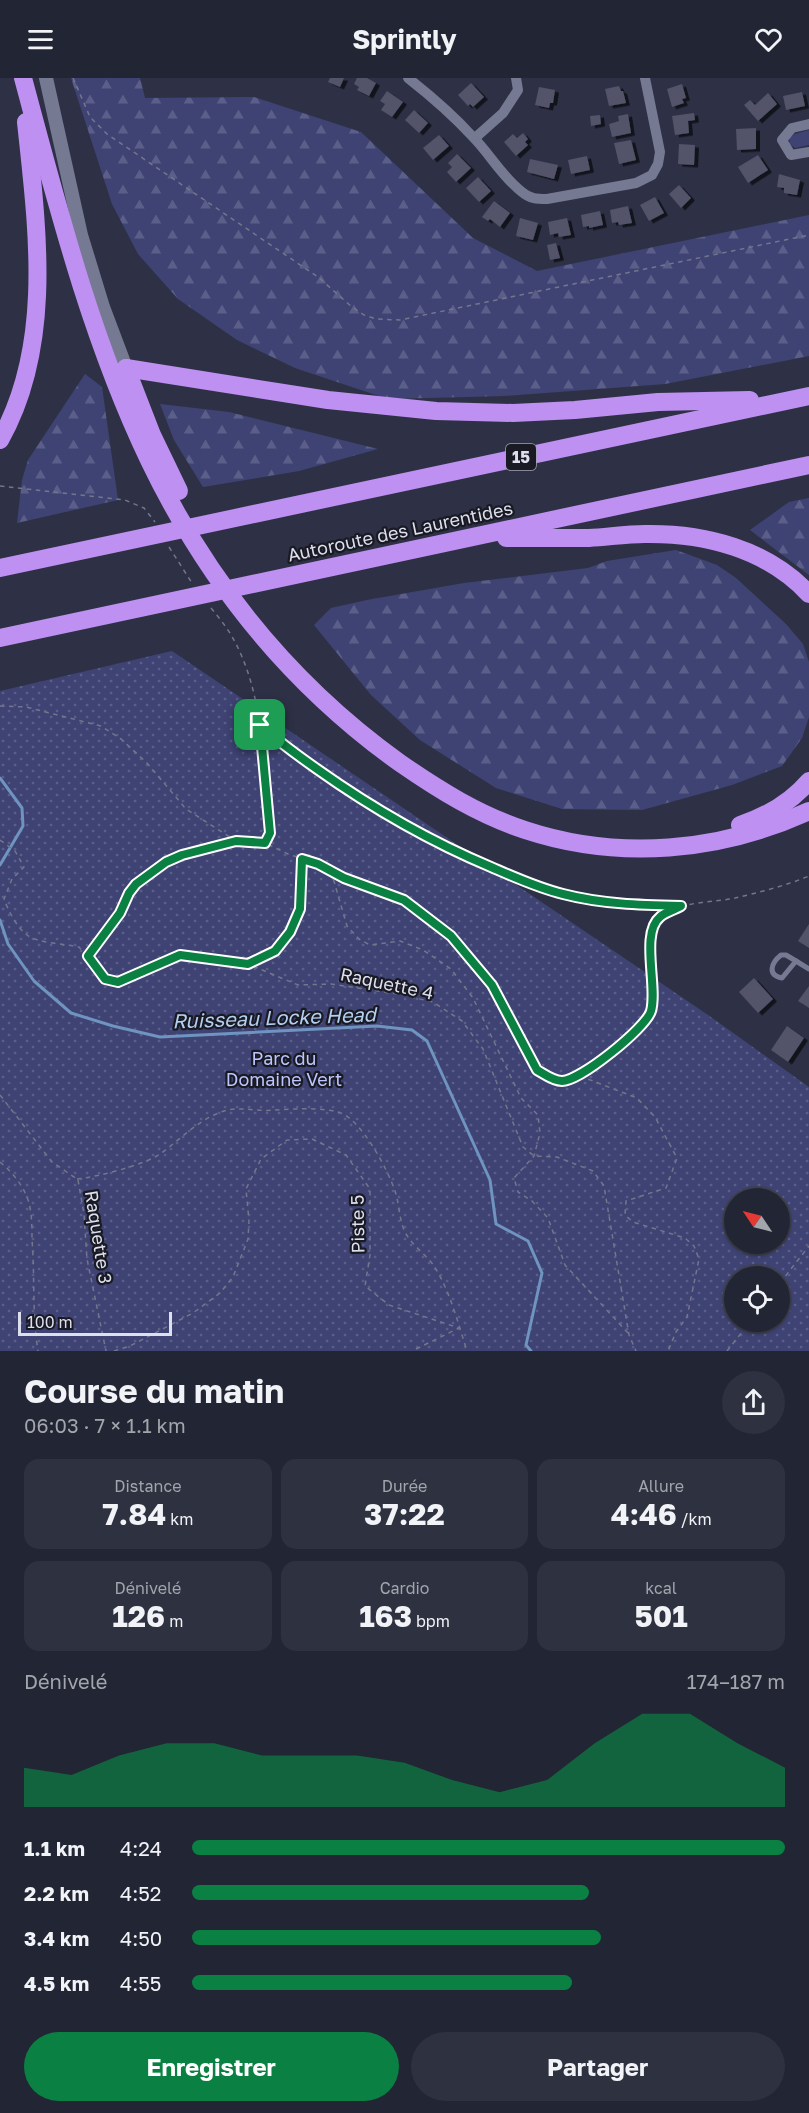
<!DOCTYPE html>
<html lang="fr">
<meta charset="utf-8">
<style>
:root{--surface:#222534;--page:#2e3140;--text:#f1f3f6;--muted:#a2a5ac;--line:#3f424f;--accent:#0b8043}
body{margin:0;font-family:"Golos Text",sans-serif;background:var(--page);color:var(--text);height:100vh;display:flex;flex-direction:column;font-size:22px;white-space:nowrap}
*{box-sizing:border-box;margin:0}
p{font-size:20px;color:var(--muted)}
.icon{flex:none;width:33px;height:33px;fill:none;stroke:currentColor;stroke-width:2;stroke-linecap:round;stroke-linejoin:round}
.map{position:relative;height:1273px;overflow:hidden}
.drawer{display:flex;flex-direction:column;background:var(--surface);flex:1}
.drawer>*{flex:none}
.needle{width:39px;rotate:305deg}
.controls{position:absolute;left:724px;top:1110px;display:grid;gap:12px}
.controls a{display:grid;place-items:center;width:66px;height:66px;border-radius:50%;background:var(--surface);box-shadow:0 2px 4px #0004,0 0 0 2px var(--line);font-size:30px}
.scale{position:absolute;left:18px;bottom:15px;width:154px;box-sizing:border-box;padding-left:6px;border:3px solid #dddfed;border-top:0;font-size:16px;line-height:21px;white-space:nowrap;color:#dddfed;-webkit-text-stroke:4px #191a23;paint-order:stroke}
.pin{position:absolute;display:grid;place-items:center;width:51px;height:51px;color:#fff;margin:-26px;border-radius:12px;box-shadow:0 3px 9px #0006}
.round{display:grid;place-items:center;flex:none;width:63px;height:63px;border-radius:32px;background:var(--page)}
.headline{display:flex;align-items:center;justify-content:space-between;height:102px;padding:0 24px}
h1{font-size:33px;font-weight:700;line-height:45px}
.metrics{display:grid;grid-template-columns:repeat(3,1fr);gap:9px;height:102px;padding:6px 24px}
.metrics div{display:grid;align-content:center;border-radius:15px;background:var(--page);text-align:center}
.metrics b{font-size:30px;font-weight:700}
.metrics small{font-size:16px;font-weight:400}
.metrics p{font-size:16px}
.chart{height:168px;padding:12px 24px}
.chart p{display:flex;justify-content:space-between}
.chart svg{width:100%;height:108px;margin-top:6px;fill:var(--accent);opacity:.7}
.cta{display:flex;gap:12px;margin-top:auto;padding:12px 24px}
.cta a{flex:1;height:69px;border-radius:36px;background:var(--accent);color:#fff;font-size:24px;font-weight:700;line-height:69px;text-align:center}
.cta a+a{background:var(--page);color:var(--text)}
ul{padding:0 24px;list-style:none;font-size:20px}
li{display:grid;grid-template-columns:96px 72px 1fr;align-items:center;height:45px}
li i{height:15px;border-radius:8px;background:var(--accent)}
header{display:flex;justify-content:space-between;align-items:center;height:78px;padding:0 24px;background:var(--surface);font-size:27px;font-weight:700}
.map>svg:first-child{display:block}
.green{fill:#3f4374}
.forest{fill:url(#forest-firs)}
.park{fill:url(#park-dots);fill-rule:evenodd}
.lines{fill:none;stroke-linecap:round;stroke-linejoin:round}
.stream{stroke:#6e94bf;stroke-width:3}
.building{fill:#535269;filter:url(#shadow)}
.path{stroke:#747789;stroke-width:1.5;stroke-dasharray:4.5 4.5;stroke-linecap:butt}
.service{stroke:#767992;stroke-width:5}
.minor{stroke:#767992;stroke-width:10}
.secondary{stroke:#767992;stroke-width:14}
.motorway{stroke:#be90f1;stroke-width:18}
.route-casing{stroke:#fff;stroke-width:12}
.route{stroke:#0b8043;stroke-width:8}
.labels{text-anchor:middle;dominant-baseline:central;stroke-width:4.5;stroke-linejoin:round;paint-order:stroke}
.shield{fill:#191a23;stroke:#a2a4b0;stroke-width:1.5}
.shield-label{font-size:16px;font-weight:bold;fill:#dddfed}
.street-label{font-size:18px;fill:#dddfed;stroke:#191a23}
.park-label{font-size:18px;fill:#bdc5fe;stroke:#191a23}
.water-label{font-size:20px;font-style:italic;fill:#b3d0ef;stroke:#191a23}
</style>
<header><svg class="icon" aria-label="menu" viewBox="0 0 24 24"><path d="M4 6h16M4 12h16M4 18h16"/></svg>Sprintly<svg class="icon" aria-label="heart" viewBox="0 0 24 24"><path d="M12 20l-8-8c-3-5 5-10 8-4 3-6 11-1 8 4z"/></svg></header>
<div class="map">
<svg width="809" height="1273" viewBox="0 0 809 1273">
<defs>
<pattern id="forest-firs" width="22" height="20" patternUnits="userSpaceOnUse" patternTransform="scale(1.5)"><rect width="22" height="20" fill="#3f4374"/><path d="M5 1l3.5 6h-7zM16 11l3.5 6h-7z" fill="#5a5e88"/></pattern>
<pattern id="park-dots" width="8" height="8" patternUnits="userSpaceOnUse" patternTransform="scale(1.5)"><rect width="8" height="8" fill="#3f4374"/><path d="M2 2h.1M6 6h.1" fill="none" stroke="#5a5e88" stroke-width="1.8" stroke-linecap="round"/></pattern>
<filter id="shadow"><feDropShadow dx="4" dy="2.5" stdDeviation="0" flood-color="#0009"/></filter>
</defs>
<rect width="100%" height="100%" fill="#2e3146"/>
<path class="green" d="M 809,52 L 809,67 L 795,70 L 790,66 L 789,60 L 795,56 Z"/>
<g class="forest">
<path d="M 71,0 L 140,0 L 145,20 L 254,19 L 361,54 L 473,160 L 537,193 L 809,137 L 809,278 L 665,306 L 504,318 L 388,321 L 295,290 L 237,262 L 178,221 L 138,176 L 112,126 Z"/>
<path d="M 85,296 L 102,309 L 118,422 L 17,445 L 22,402 L 28,382 Z"/>
<path d="M 160,326 L 229,334 L 378,371 L 299,393 L 203,409 L 174,362 Z"/>
<path d="M 809,420 L 809,497 L 750,452 L 789,424 Z"/>
<path d="M 676,472 L 717,487 L 736,500 L 786,546 L 803,566 L 809,584 L 809,639 L 802,660 L 782,688 L 732,707 L 642,732 L 562,731 L 496,710 L 420,662 L 371,617 L 314,547 L 331,530 L 367,522 L 464,505 L 588,490 L 607,483 Z"/>
</g>
<path class="park" d="M 172,573 L 708,937 L 809,1009 L 809,1273 L 0,1273 L 0,613 ZM 735,1120 L 780,1120 L 780,1166 L 735,1166 ZM 735,1198 L 780,1198 L 780,1244 L 735,1244 Z"/>
<g class="lines">
<g class="stream">
<path d="M 0,700 L 22,730 L 23,748 L 0,787"/>
<path d="M 0,842 L 8,866 L 34,903 L 71,935 L 113,948 L 160,959 L 377,948 L 412,952 L 427,963 L 490,1102 L 496,1146 L 528,1163 L 542,1195 L 526,1267 L 531,1273"/>
</g>
</g>
<g class="building">
<path d="M 330,0 L 344,0 L 340,9 L 328,4 Z"/>
<path d="M 357,0 L 367,0 L 376,5 L 369,18 L 357,12 L 359,9 L 354,6 Z"/>
<path d="M 471,5 L 484,19 L 473,29 L 470,26 L 468,28 L 458,17 Z"/>
<path d="M 682,6 L 686,20 L 682,21 L 684,25 L 672,29 L 667,11 Z"/>
<path d="M 619,8 L 621,13 L 623,13 L 626,25 L 609,28 L 605,11 Z"/>
<path d="M 539,9 L 555,12 L 553,25 L 550,25 L 549,30 L 535,27 Z"/>
<path d="M 387,13 L 403,24 L 392,39 L 381,32 L 385,26 L 380,23 Z"/>
<path d="M 802,14 L 805,28 L 786,32 L 783,18 Z"/>
<path d="M 768,15 L 777,26 L 758,43 L 744,27 L 750,22 L 755,27 Z"/>
<path d="M 414,32 L 428,45 L 419,55 L 405,42 Z"/>
<path d="M 694,35 L 695,42 L 688,43 L 689,55 L 675,57 L 672,38 Z"/>
<path d="M 628,36 L 631,55 L 612,59 L 609,46 L 619,43 L 618,38 Z"/>
<path d="M 600,37 L 601,46 L 591,48 L 590,38 Z"/>
<path d="M 756,50 L 756,71 L 737,72 L 736,51 Z"/>
<path d="M 523,55 L 528,61 L 525,64 L 528,67 L 516,78 L 504,64 L 513,56 L 517,60 Z"/>
<path d="M 439,57 L 449,68 L 433,82 L 423,70 Z"/>
<path d="M 631,62 L 636,82 L 619,86 L 614,65 Z"/>
<path d="M 679,66 L 695,67 L 694,87 L 678,86 Z"/>
<path d="M 457,76 L 471,90 L 456,104 L 447,94 L 452,89 L 448,85 Z"/>
<path d="M 758,77 L 768,92 L 748,105 L 738,89 Z"/>
<path d="M 587,78 L 590,92 L 571,96 L 568,82 Z"/>
<path d="M 530,81 L 558,87 L 554,101 L 527,94 Z"/>
<path d="M 779,96 L 800,102 L 797,117 L 784,115 L 784,110 L 777,109 Z"/>
<path d="M 478,99 L 491,113 L 479,124 L 466,110 Z"/>
<path d="M 679,107 L 691,120 L 681,130 L 669,116 Z"/>
<path d="M 655,119 L 664,135 L 649,143 L 640,127 Z"/>
<path d="M 494,123 L 510,135 L 500,149 L 490,141 L 488,143 L 482,139 Z"/>
<path d="M 628,128 L 632,145 L 619,147 L 618,144 L 612,145 L 610,132 Z"/>
<path d="M 600,133 L 603,147 L 589,150 L 589,148 L 583,149 L 581,137 Z"/>
<path d="M 520,140 L 538,145 L 533,162 L 516,158 Z"/>
<path d="M 567,140 L 571,157 L 559,159 L 558,155 L 550,157 L 548,144 Z"/>
<path d="M 556,165 L 560,180 L 550,182 L 547,167 Z"/>
<path d="M 809,846 L 809,870 L 798,863 Z"/>
<path d="M 754,900 L 773,921 L 758,935 L 739,914 Z"/>
<path d="M 809,908 L 809,930 L 798,923 Z"/>
<path d="M 787,948 L 804,960 L 788,984 L 771,972 Z"/>
</g>
<g class="lines">
<g class="path">
<path d="M 73,0 L 90,39 L 107,56 L 318,199 L 352,229 L 364,237 L 376,241 L 400,242 L 809,157"/>
<path d="M 0,408 L 125,422 L 144,430 L 155,444"/>
<path d="M 169,469 L 192,505"/>
<path d="M 211,530 C 220,541 229,552 235,564 C 266,623 262,691 270,755 L 266,765"/>
<path d="M 0,628 L 26,629 L 101,648 L 121,661 L 147,685 L 186,731 L 236,763 L 265,765 L 288,776 L 318,786 L 344,800 L 404,822 L 451,858 L 492,907 L 537,992 C 544,996 552,1003 561,1003 C 577,1003 632,960 643,947 C 648,941 651,934 652,927 C 655,905 641,853 660,838 C 681,823 711,825 735,820 C 757,815 788,807 809,798"/>
<path d="M 261,647 C 278,664 299,678 319,692 C 392,745 474,791 562,816 C 600,826 641,827 680,828"/>
<path d="M 0,762 L 15,773 L 24,789 L 12,801 L 4,821 C 8,832 17,850 27,857 C 37,865 66,866 79,869 L 105,901 L 118,904 L 180,877 L 248,886 L 298,907 L 331,906 L 398,916 L 433,924 L 462,943 L 483,971 L 523,1069 L 534,1078 L 557,1079 L 593,1093 L 604,1108 L 629,1257 L 636,1273"/>
<path d="M 331,793 L 347,848 L 359,861 L 370,867 L 400,863 L 423,872 L 451,891 L 473,920 L 521,1020 L 538,1037 L 540,1055 L 534,1078 L 514,1100 L 518,1114 L 532,1123 L 548,1140 L 565,1187 L 628,1255"/>
<path d="M 88,878 L 120,835 L 129,815 L 136,806 L 166,784 L 182,777 L 235,763"/>
<path d="M 249,886 L 275,873 L 290,854 L 300,831 L 302,782"/>
<path d="M 580,998 L 637,1020 L 655,1039 L 677,1080 L 666,1110 L 626,1123 L 625,1137 L 633,1144 L 685,1160 L 694,1168 L 699,1181 L 687,1239 L 676,1254 L 668,1273"/>
<path d="M 0,1017 L 52,1084 L 77,1101"/>
<path d="M 0,1084 C 13,1095 24,1108 29,1125 C 32,1137 32,1150 32,1162 C 35,1199 32,1236 38,1273"/>
<path d="M 77,1101 C 97,1099 144,1087 160,1076 C 181,1061 199,1041 224,1033 C 240,1028 258,1034 274,1032 C 294,1031 318,1029 338,1034 C 361,1040 388,1092 395,1113 C 399,1125 399,1138 403,1149 C 408,1165 425,1175 434,1188 C 450,1213 458,1245 467,1273"/>
<path d="M 78,1102 L 84,1136 L 87,1181 L 106,1273"/>
<path d="M 780,1205 L 809,1168"/>
<path d="M 114,1273 L 130,1268 L 193,1235 L 220,1215 L 233,1199 L 248,1161 L 249,1143 L 246,1111 L 261,1081 L 287,1062 L 312,1061 L 346,1077 L 370,1111 L 370,1177 L 365,1208 L 389,1227 L 459,1250 L 412,1273"/>
<path d="M 727,1273 L 750,1244"/>
</g>
<g class="service">
<path d="M 781,877 L 786,877 L 796,883 L 782,900 C 767,897 771,885 781,877 Z"/>
<path d="M 796,883 L 809,891"/>
</g>
<g class="minor">
<path d="M 408,0 C 431,18 453,37 473,59 C 490,76 502,99 522,114 C 530,121 537,121 547,121 L 636,105 L 652,97 L 658,86 L 660,74 L 645,0"/>
<path d="M 809,46 L 792,50 L 782,62 L 791,77 L 809,74"/>
<path d="M 475,60 L 503,35 L 518,12 L 516,0"/>
</g>
<path class="secondary" d="M 46,0 L 81,157 L 103,229 L 126,290"/>
<g class="motorway">
<path d="M 23,0 C 58,130 91,261 149,382 C 207,503 291,607 400,685 C 439,712 479,737 525,752 C 619,783 720,774 809,733"/>
<path d="M 126,290 L 152,357 L 179,413"/>
<path d="M 126,290 L 328,322 L 436,333 L 513,335 L 575,332 L 658,324 L 750,322"/>
<path d="M 0,362 C 54,266 37,149 26,44"/>
<path d="M 506,460 C 534,460 562,460 589,460 C 608,459 626,456 645,456 C 705,455 767,471 809,516"/>
<path d="M 0,490 L 809,318"/>
<path d="M 0,560 L 809,387"/>
<path d="M 740,747 C 767,738 791,724 809,703"/>
</g>
</g>
<g class="lines">
<defs>
<path id="route" d="M 260,647 C 278,663 297,677 317,691 C 372,730 429,763 491,789 C 514,799 538,810 563,816 C 601,826 641,827 681,828 C 674,832 665,834 660,839 C 640,855 658,909 651,933 C 646,950 580,1003 562,1003 C 553,1003 544,996 537,992 L 492,907 L 451,858 L 404,822 L 344,800 L 318,786 L 302,781 L 300,831 L 290,854 L 275,873 L 248,886 L 180,877 L 118,904 L 105,901 L 88,878 L 120,835 L 129,815 L 136,806 L 166,784 L 182,777 L 236,763 L 265,765 L 270,755 Z"/>
</defs>
<use href="#route" class="route-casing"/>
<use href="#route" class="route"/>
</g>
<g class="labels">
<rect class="shield" x="506" y="366" width="30" height="26" rx="4.5"/>
<g class="shield-label">
<text x="521" y="379">15</text>
</g>
<g class="street-label">
<text transform="translate(400 453) rotate(-12)">Autoroute des Laurentides</text>
<text transform="translate(387 905) rotate(12)">Raquette 4</text>
<text transform="translate(357 1146) rotate(-91)">Piste 5</text>
<text transform="translate(99 1159) rotate(81)">Raquette 3</text>
</g>
<g class="park-label">
<text x="284" y="980">Parc du<tspan x="284" dy="21">Domaine Vert</tspan></text>
</g>
<g class="water-label">
<text transform="translate(274 939) rotate(-2)">Ruisseau Locke Head</text>
</g>
</g>
</svg>
<div class="controls">
<a><svg class="needle" viewBox="-14 -14 28 28"><path d="M0-13l5 13h-10z" fill="#e53935"/><path d="M0 13l5-13h-10z" fill="#a2a5ac"/></svg></a>
<a><svg class="icon" aria-label="locate" viewBox="0 0 24 24"><circle cx="12" cy="12" r="6"/><path d="M12 2v4M12 18v4M2 12h4M18 12h4"/></svg></a>
</div>
<div class="scale">100 m</div>
<div class="pin" style="left:260px;top:647px;background:#1e9e55"><svg class="icon" aria-label="arrive" viewBox="0 0 24 24"><path d="M6 21V4h12l-3 4 3 4H6"/></svg></div>
</div>
<section class="drawer">
<div class="headline"><div><h1>Course du matin</h1><p>06:03 · 7 × 1.1 km</p></div><a class="round"><svg class="icon" aria-label="share" viewBox="0 0 24 24"><path d="M12 15V3M7 8l5-5 5 5M5 13v7h14v-7"/></svg></a></div>
<div class="metrics">
<div><p>Distance</p><b>7.84<small> km</small></b></div>
<div><p>Durée</p><b>37:22</b></div>
<div><p>Allure</p><b>4:46<small> /km</small></b></div>
</div>
<div class="metrics">
<div><p>Dénivelé</p><b>126<small> m</small></b></div>
<div><p>Cardio</p><b>163<small> bpm</small></b></div>
<div><p>kcal</p><b>501</b></div>
</div>
<div class="chart"><p><span>Dénivelé</span>174–187 m</p>
<svg viewBox="0 0 160 44" preserveAspectRatio="none"><path d="M0 44V28L10 31L20 23L30 18L40 18L50 23L60 23L70 23L80 26L90 33L100 38L110 33L120 18L130 6L140 6L150 18L160 28V44z"/></svg>
</div>
<ul>
<li><b>1.1 km</b>4:24<i style="width:100%"></i></li>
<li><b>2.2 km</b>4:52<i style="width:67%"></i></li>
<li><b>3.4 km</b>4:50<i style="width:69%"></i></li>
<li><b>4.5 km</b>4:55<i style="width:64%"></i></li>
</ul>
<div class="cta"><a>Enregistrer</a><a>Partager</a></div>
</section>
